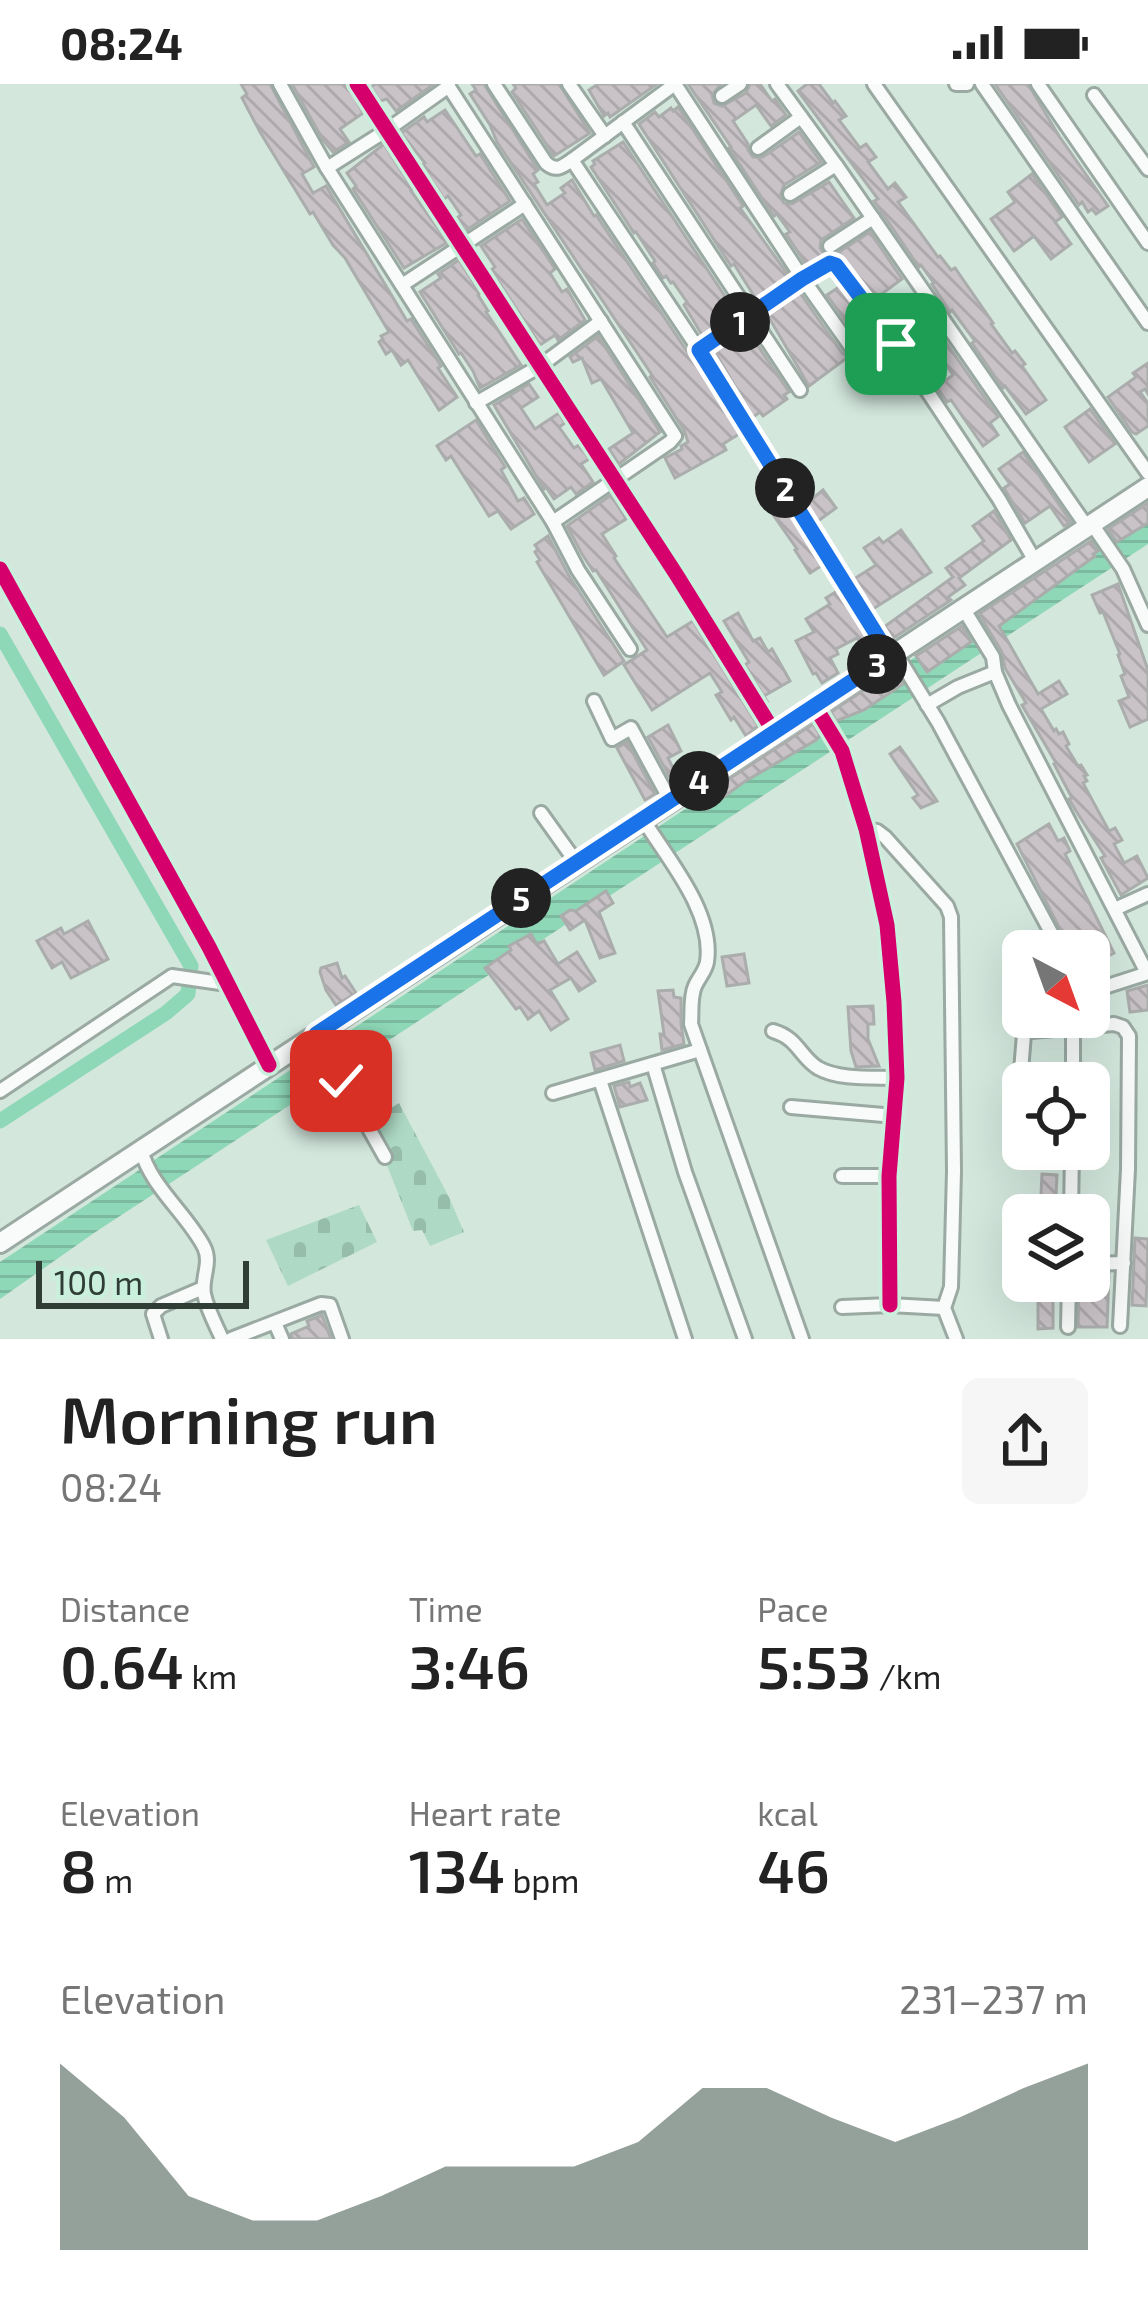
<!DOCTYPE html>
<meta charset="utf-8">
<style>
:root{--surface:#fff;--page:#f6f6f6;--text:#222;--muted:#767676;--accent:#687870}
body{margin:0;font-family:"Exo 2",sans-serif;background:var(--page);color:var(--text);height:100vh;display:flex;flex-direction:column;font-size:45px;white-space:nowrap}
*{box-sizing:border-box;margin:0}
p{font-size:39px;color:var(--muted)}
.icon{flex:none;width:66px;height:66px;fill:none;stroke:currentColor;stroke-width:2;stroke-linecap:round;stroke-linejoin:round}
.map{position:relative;height:1255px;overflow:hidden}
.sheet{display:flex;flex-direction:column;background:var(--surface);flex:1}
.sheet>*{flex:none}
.needle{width:78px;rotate:139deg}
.buttons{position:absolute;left:1002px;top:846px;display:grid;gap:24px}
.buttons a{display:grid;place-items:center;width:108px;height:108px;border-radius:18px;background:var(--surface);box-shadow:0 12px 48px #0002;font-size:60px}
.scale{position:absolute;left:36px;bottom:30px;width:213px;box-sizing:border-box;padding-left:12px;border:6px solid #2f3d36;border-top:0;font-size:33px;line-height:42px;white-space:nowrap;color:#2f3d36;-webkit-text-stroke:9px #cbefdd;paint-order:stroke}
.pin{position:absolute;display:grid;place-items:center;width:102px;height:102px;color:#fff;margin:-51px;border-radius:24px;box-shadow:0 6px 18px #0006}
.km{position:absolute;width:60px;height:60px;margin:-30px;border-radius:50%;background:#222;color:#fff;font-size:33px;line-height:60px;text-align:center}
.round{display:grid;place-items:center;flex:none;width:126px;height:126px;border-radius:18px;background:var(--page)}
.headline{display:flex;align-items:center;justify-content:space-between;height:204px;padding:0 60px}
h1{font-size:66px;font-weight:600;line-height:90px}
.metrics{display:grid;grid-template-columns:repeat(3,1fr);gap:18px;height:204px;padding:12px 60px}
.metrics div{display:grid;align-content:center}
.metrics b{font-size:60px;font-weight:600}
.metrics small{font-size:33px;font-weight:400}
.metrics p{font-size:33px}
.chart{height:336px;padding:24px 60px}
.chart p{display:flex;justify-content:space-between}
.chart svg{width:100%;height:216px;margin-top:12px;fill:var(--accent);opacity:.7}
.status{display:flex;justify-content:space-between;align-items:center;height:84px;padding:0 60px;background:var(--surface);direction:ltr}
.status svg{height:33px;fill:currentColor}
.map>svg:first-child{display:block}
.cemetery{fill:url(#cemetery-stones)}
.water{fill:url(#water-rules)}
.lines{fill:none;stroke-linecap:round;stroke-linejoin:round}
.canal{stroke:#8ed8b7;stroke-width:15}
.building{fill:url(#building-back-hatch);stroke:#aaadac;stroke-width:3}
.minor-casing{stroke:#9aa9a2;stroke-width:18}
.primary-casing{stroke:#9aa9a2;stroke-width:24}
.minor{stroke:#f8fbfa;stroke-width:12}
.primary{stroke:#f8fbfa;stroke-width:18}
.cycleway-casing{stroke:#cbefdd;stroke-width:22}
.cycleway{stroke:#d6006c;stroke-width:15}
.route-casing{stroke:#fff;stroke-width:24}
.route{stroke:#1a73e8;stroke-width:15}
</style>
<div class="status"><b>08:24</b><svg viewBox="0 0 49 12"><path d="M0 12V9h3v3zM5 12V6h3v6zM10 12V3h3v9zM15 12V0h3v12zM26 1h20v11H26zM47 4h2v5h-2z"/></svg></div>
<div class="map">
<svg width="1148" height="1255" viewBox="0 0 1148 1255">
<defs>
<pattern id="cemetery-stones" width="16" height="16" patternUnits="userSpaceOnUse" patternTransform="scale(3)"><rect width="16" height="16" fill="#aedac5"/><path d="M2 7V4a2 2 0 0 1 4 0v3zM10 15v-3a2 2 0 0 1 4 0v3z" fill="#96bcaa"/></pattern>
<pattern id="water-rules" width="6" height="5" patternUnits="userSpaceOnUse" patternTransform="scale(3)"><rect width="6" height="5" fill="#8ed8b7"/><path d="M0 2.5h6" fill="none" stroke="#7bba9e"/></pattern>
<pattern id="building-back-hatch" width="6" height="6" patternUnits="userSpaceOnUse" patternTransform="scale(3)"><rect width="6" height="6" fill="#c9c3c8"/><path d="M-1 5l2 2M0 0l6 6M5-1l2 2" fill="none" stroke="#ada8ac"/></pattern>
</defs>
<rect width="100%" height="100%" fill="#d3e7dd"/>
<g class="cemetery">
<path d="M 399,1019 L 449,1113 L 464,1148 L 430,1162 L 422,1146 L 413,1147 L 377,1056 L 375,1034 Z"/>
<path d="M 359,1121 L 377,1158 L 288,1202 L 266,1156 Z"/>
</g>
<path class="water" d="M 1148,419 L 1148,460 L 94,1149 L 0,1215 L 0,1178 Z"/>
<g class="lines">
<path class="canal" d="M 0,550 L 191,882 L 188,910 L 166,929 L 0,1037"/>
</g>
<g class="building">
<path d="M 241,0 L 270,0 L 314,83 L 302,90 L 313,109 L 326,102 L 407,237 L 411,235 L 441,282 L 438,284 L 457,313 L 439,326 L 408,276 L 401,281 L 392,266 L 386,270 L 379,258 L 383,255 L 381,252 L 389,248 L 345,174 L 333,161 L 313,128 L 310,130 L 260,48 L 242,14 L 247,10 Z"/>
<path d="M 292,0 L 347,0 L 363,29 L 340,45 L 349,58 L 333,68 L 323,56 Z"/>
<path d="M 375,0 L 434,0 L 396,27 L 387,15 L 380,17 L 371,3 Z"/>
<path d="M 472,0 L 484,0 L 538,86 L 533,90 L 538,98 L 534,100 L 547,121 L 565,109 L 561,104 L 572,96 L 594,132 L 596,131 L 690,272 L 739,350 L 723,360 L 726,366 L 675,394 L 665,374 L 682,365 L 681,362 L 688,358 L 684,346 L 650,293 L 652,291 L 497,58 L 490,41 L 470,10 L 476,6 Z"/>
<path d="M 513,0 L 559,0 L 590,49 L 554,72 L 512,8 L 516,4 Z"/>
<path d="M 598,0 L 657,0 L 610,33 L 608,29 L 604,32 L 589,6 Z"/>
<path d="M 688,0 L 721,0 L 712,11 L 714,19 L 722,22 L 746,9 L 750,0 L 760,0 L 772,17 L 775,15 L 786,31 L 771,42 L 756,21 L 733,37 L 748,60 L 748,66 L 753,73 L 763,73 L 799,48 L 821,78 L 784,101 L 780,112 L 784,119 L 792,120 L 829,98 L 854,134 L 821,156 L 820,164 L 825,171 L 806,180 L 786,150 L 790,148 L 777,130 L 774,132 L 729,64 L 731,63 Z"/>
<path d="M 807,0 L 819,0 L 833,19 L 835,17 L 846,32 L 839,36 L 860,64 L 866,60 L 876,73 L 868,78 L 888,105 L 895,99 L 906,113 L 898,118 L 938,173 L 940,172 L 951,186 L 955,184 L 993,239 L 991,240 L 1012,269 L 1015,267 L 1025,280 L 1022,282 L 1046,316 L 1026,330 L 1005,302 L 1003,304 L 972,259 L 975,257 L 952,226 L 950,228 L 932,200 L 934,199 L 921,181 L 919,183 L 874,117 L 878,115 L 798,7 Z"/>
<path d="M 995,0 L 1028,0 L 1059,52 L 1108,122 L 1096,130 L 1092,125 L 1088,128 L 1082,118 L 1079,121 Z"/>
<path d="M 678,23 L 743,122 L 740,124 L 789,192 L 756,215 L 734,180 L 731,182 L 639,40 L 655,28 L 659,33 L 671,24 L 673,27 Z"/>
<path d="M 445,26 L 476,72 L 480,70 L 510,117 L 465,147 L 457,134 L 461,131 L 448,112 L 444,115 L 422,81 L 425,79 L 401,49 L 424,33 L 427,38 Z"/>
<path d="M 623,58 L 734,226 L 731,228 L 732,231 L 702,251 L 684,221 L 687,218 L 673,198 L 671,199 L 666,192 L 663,194 L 653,179 L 655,177 L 636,148 L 634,149 L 591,83 L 595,80 L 593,77 Z"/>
<path d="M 384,60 L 413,106 L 411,107 L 448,158 L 404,184 L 353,105 L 356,102 L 347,89 Z"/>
<path d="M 1032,90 L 1062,133 L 1055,138 L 1071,160 L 1051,175 L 1034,152 L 1014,167 L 991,135 L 1015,118 L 1008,108 Z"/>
<path d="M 522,135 L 555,185 L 550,189 L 562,208 L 567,205 L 585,236 L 558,256 L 555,251 L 540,261 L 491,186 L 495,183 L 481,162 Z"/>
<path d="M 870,148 L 902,195 L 875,215 L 839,168 Z"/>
<path d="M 459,176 L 480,209 L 478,211 L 488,227 L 486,228 L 521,281 L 480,304 L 473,287 L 461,269 L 459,270 L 420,208 L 441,194 L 438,190 Z"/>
<path d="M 839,203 L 876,257 L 872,260 L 877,269 L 868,275 L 860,257 L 827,211 Z"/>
<path d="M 800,209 L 842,269 L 848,273 L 809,302 L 768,232 Z"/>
<path d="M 921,223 L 998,333 L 990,339 L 998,351 L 983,362 L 951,316 L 947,318 L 937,303 L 953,291 L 934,264 L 919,275 L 908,258 L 916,253 L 903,236 Z"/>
<path d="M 748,247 L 789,308 L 784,311 L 787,315 L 763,332 L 760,328 L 753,333 L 715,268 Z"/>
<path d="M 598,252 L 660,348 L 619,380 L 609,365 L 633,349 L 601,295 L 592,299 L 582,274 L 573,278 L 570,273 Z"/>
<path d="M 1148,279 L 1148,310 L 1145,305 L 1140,308 L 1148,319 L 1148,342 L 1136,350 L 1132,348 L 1108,313 L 1136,293 L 1133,289 Z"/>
<path d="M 529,300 L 538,313 L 521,324 L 535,345 L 559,329 L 565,339 L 559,343 L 574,364 L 579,361 L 589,375 L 581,380 L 593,398 L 576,410 L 571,403 L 554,415 L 546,403 L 544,405 L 494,321 Z"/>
<path d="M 1090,325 L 1115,360 L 1089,378 L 1065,343 Z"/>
<path d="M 476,336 L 505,383 L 501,386 L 518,417 L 524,414 L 534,430 L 511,445 L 498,427 L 489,432 L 451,372 L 446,376 L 437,362 Z"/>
<path d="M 1023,368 L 1071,438 L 1064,442 L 1050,422 L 1025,439 L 1004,404 L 1010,400 L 999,385 Z"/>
<path d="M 823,406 L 836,424 L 818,437 L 807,419 Z"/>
<path d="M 611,411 L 626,435 L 602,450 L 616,472 L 614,474 L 667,553 L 693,537 L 758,642 L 746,652 L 734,633 L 731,636 L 716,611 L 722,608 L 710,589 L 652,626 L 624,581 L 647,566 L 596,486 L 593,487 L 582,470 L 567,442 Z"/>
<path d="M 781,417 L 821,482 L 810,489 L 795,466 L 797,465 L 769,425 Z"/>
<path d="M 1148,419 L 1148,439 L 1117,458 L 1108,445 Z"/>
<path d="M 994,427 L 1011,456 L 959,494 L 965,501 L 948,513 L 951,516 L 892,555 L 884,543 L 953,493 L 946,484 L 984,457 L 973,442 Z"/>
<path d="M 901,446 L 931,488 L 873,525 L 854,495 L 876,481 L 864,464 L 879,454 L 883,459 Z"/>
<path d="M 548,452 L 569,492 L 624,577 L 604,591 L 537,478 L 540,476 L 535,468 L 538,465 L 535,461 Z"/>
<path d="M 1091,457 L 1098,467 L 1093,470 L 1095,472 L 999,542 L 1038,610 L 1059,597 L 1067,610 L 1041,625 L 1054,647 L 1056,645 L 1059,650 L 1063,648 L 1069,660 L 1066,662 L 1078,682 L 1081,681 L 1087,691 L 1084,692 L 1087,697 L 1083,699 L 1109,747 L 1115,744 L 1122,756 L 1114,760 L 1124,779 L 1137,772 L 1148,794 L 1121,811 L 1101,774 L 1105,772 L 1076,727 L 1069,715 L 1072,714 L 1054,680 L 1056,679 L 1022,621 L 1026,619 L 1005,584 L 1002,568 L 979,530 Z"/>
<path d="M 1118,500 L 1148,586 L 1148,635 L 1130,643 L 1119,617 L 1129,613 L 1121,592 L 1125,590 L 1118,571 L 1120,570 L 1103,528 L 1100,529 L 1092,511 Z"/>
<path d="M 837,507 L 874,567 L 868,571 L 857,554 L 836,565 L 838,570 L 830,574 L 838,589 L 822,599 L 816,589 L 813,590 L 796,557 L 814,548 L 806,535 L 830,520 L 826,514 Z"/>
<path d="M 738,529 L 753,557 L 760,554 L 768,568 L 772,565 L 790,597 L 764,612 L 768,619 L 745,581 L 749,578 L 724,537 Z"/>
<path d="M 962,542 L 971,558 L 927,588 L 916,572 Z"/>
<path d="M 894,586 L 903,600 L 864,626 L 836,637 L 831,628 Z"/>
<path d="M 813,640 L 820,651 L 816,656 L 744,698 L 707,725 L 700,714 Z"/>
<path d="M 668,641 L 681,667 L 668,674 L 675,688 L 669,692 L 648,653 Z"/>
<path d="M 627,658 L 655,710 L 645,716 L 617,664 Z"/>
<path d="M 900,663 L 923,696 L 937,717 L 921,724 L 913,714 L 918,711 L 890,670 Z"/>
<path d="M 1049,740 L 1058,757 L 1064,754 L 1070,767 L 1065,770 L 1114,869 L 1089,882 L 1089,867 L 1071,867 L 1017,760 Z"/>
<path d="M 606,807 L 613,819 L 599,828 L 615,869 L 600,874 L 585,836 L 570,846 L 561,832 L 570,826 L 576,827 Z"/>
<path d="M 88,837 L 108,875 L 71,894 L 62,878 L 52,884 L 37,857 L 61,844 L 64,850 Z"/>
<path d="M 531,850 L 537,860 L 544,857 L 558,880 L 577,868 L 595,897 L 579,907 L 571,894 L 550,906 L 568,935 L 551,946 L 539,927 L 528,935 L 520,923 L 516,925 L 485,884 L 511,866 L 509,862 Z"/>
<path d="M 744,870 L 749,899 L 727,902 L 722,873 Z"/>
<path d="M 337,879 L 342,894 L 345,892 L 356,909 L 336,921 L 326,906 L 320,888 L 321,884 Z"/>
<path d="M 1148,901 L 1148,926 L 1130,928 L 1127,907 Z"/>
<path d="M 673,906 L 674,913 L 681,914 L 681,940 L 684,960 L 662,966 L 660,950 L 664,950 L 658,907 Z"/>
<path d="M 873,922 L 874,940 L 868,940 L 868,955 L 879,982 L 856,983 L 851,967 L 848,923 Z"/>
<path d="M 620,961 L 624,977 L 595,986 L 591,969 Z"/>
<path d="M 629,998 L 630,1003 L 640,999 L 647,1016 L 620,1023 L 614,1002 Z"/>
<path d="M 1042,1090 L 1057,1091 L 1055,1131 L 1040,1131 Z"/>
<path d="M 1135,1154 L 1148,1155 L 1146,1222 L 1132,1221 Z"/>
<path d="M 1089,1190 L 1109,1190 L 1107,1243 L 1078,1243 L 1079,1197 L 1089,1197 Z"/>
<path d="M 1038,1197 L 1050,1197 L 1050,1211 L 1053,1211 L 1053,1244 L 1038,1245 Z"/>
<path d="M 322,1231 L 331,1255 L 292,1255 L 291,1250 L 309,1242 L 307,1237 Z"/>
</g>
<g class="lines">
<defs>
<g id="minor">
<path d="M 280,0 L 327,84 L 553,438 L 578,486 L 630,565"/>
<path d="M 357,0 L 676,490 L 774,648"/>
<path d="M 447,0 L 675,352 L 670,358 L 553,438"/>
<path d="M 494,0 L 546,79 C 556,88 562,83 572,76"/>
<path d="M 569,0 L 605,52"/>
<path d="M 675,0 L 572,76 L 699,266 L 890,572"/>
<path d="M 675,0 L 803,195 L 851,263"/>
<path d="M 777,0 L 836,81 L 1087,443"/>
<path d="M 874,0 L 1148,389"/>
<path d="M 956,0 L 967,0"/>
<path d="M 982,0 L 1148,239"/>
<path d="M 1038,0 L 1148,159"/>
<path d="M 1094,11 L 1148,85"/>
<path d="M 722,12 L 740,0"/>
<path d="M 623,38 L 800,306"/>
<path d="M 758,64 L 801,33"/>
<path d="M 327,84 L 387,46 L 449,2"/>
<path d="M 790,110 L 836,81"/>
<path d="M 830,162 L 873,134"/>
<path d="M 402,201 L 525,120"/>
<path d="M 699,266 L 803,195 L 834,179 L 896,260 L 999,415 L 1035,477"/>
<path d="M 476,319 L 540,282 L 601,237"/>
<path d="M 1092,440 L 1123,485 L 1148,541"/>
<path d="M 0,485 L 209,863 L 269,981"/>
<path d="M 963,524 L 993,573 L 995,588 L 1009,621 L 1147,889"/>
<path d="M 895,568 L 938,638 L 1061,867"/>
<path d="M 594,617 L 612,655 L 631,644 L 670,716"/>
<path d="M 814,621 L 842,667 L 866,745 L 887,841 L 894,918 L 897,994 L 889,1092 L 890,1221"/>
<path d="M 927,621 L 958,603 L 995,588"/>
<path d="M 541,729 L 576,778"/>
<path d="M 644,733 L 648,743 C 672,780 714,831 707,878 C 705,888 699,893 695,902 C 690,913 692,929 691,940 L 802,1255"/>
<path d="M 866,745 L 877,747 L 885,753 L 947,822 L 951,833 L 954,1087 L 951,1203 L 944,1224 L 956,1255"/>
<path d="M 1115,825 L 1148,810"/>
<path d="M 1089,908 L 1148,889"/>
<path d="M 773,947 C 798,954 800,973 818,984 C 839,996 873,993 897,994"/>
<path d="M 316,950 L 385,1073"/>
<path d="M 653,980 L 685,1088 L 745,1255"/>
<path d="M 600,996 L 685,1255"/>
<path d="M 1073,999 L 1073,943"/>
<path d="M 0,1007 L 172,892 L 227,900"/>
<path d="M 553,1009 L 700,966"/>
<path d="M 1019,1012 L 1024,950 L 1031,947 L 1114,940 L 1123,943 L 1129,952 L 1128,1085 L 1120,1242"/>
<path d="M 791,1023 L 895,1032"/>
<path d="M 141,1066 C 151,1103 187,1130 204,1163 C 212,1179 201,1194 204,1210 C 207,1225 216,1241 222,1255"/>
<path d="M 842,1092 L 889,1092"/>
<path d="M 1071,1131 L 1072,1065"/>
<path d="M 1089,1180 L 1124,1179"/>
<path d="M 842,1223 L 890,1221 L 944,1224"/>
<path d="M 275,1239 L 282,1255"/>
<path d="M 1068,1243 L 1069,1197"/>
<path d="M 161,1255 L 153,1230 L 161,1222 L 203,1204"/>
<path d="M 231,1255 L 321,1220 L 330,1221 L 342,1255"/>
</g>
<path id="primary" d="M 0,1159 L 1148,403"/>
</defs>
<use href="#minor" class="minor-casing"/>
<use href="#primary" class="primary-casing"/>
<use href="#minor" class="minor"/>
<use href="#primary" class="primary"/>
<defs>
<g id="cycleway">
<path d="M 357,0 L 676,490 L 774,648"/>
<path d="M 0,485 L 209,863 L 269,981"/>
<path d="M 814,621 L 842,667 L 866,745 L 887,841 L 894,918 L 897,994 L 889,1092 L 890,1221"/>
</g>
</defs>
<use href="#cycleway" class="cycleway-casing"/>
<use href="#cycleway" class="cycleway"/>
</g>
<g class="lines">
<defs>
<path id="route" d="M 341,997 L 316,950 L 890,572 L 699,266 L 802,195 L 830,179 L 836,181 L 896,260"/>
</defs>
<use href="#route" class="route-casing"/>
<use href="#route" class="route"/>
</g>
</svg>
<div class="buttons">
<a><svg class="needle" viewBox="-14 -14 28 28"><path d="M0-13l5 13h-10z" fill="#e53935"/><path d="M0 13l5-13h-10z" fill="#767676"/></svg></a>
<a><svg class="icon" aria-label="locate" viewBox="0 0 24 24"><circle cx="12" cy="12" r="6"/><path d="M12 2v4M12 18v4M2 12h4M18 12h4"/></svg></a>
<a><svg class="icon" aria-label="layers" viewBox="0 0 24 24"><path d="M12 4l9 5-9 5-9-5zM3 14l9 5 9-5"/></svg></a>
</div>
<div class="scale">100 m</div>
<div class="pin" style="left:896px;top:260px;background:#1e9e55"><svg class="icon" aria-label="arrive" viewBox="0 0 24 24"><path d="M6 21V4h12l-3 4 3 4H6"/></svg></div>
<div class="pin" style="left:341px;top:997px;background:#d93025"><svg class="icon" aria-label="check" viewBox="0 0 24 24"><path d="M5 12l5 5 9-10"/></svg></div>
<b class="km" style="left:740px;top:238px">1</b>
<b class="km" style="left:785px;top:404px">2</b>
<b class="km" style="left:877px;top:580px">3</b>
<b class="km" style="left:699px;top:697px">4</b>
<b class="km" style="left:521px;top:814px">5</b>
</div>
<section class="sheet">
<div class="headline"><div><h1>Morning run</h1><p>08:24</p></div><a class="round"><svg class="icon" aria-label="share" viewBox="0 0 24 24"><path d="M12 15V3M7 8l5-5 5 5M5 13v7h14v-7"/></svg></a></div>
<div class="metrics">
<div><p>Distance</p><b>0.64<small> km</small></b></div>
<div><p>Time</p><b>3:46</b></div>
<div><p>Pace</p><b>5:53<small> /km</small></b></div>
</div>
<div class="metrics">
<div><p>Elevation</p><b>8<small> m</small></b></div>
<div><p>Heart rate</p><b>134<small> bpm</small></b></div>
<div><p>kcal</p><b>46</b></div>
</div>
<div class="chart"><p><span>Elevation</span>231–237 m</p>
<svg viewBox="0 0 160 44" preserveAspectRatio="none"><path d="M0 44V6L10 17L20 33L30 38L40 38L50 33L60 27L70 27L80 27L90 22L100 11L110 11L120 17L130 22L140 17L150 11L160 6V44z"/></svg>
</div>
</section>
